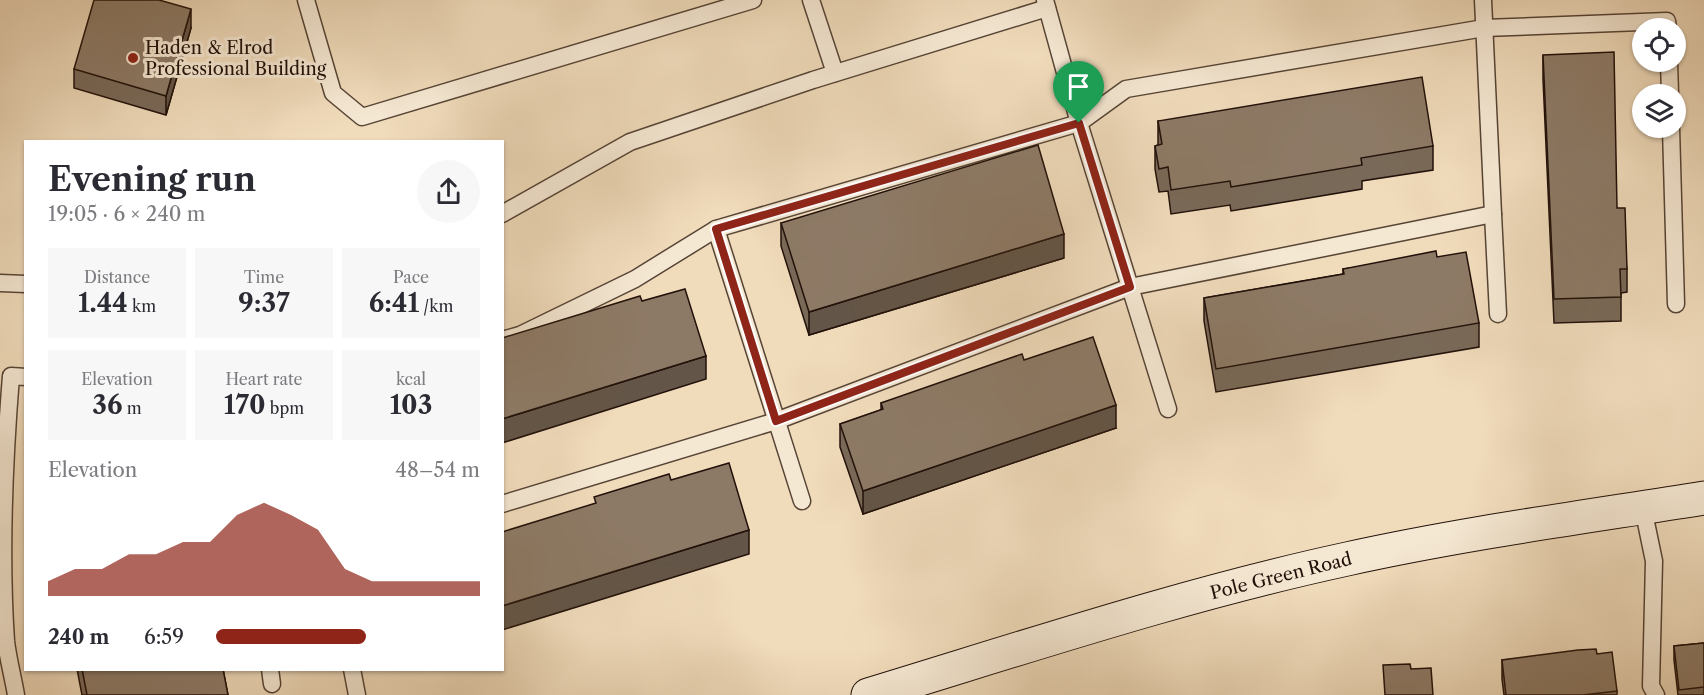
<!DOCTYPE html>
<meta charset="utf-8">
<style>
:root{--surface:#fff;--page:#f7f7f7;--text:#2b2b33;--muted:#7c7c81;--accent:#8f2418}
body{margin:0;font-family:"Libre Caslon Text",serif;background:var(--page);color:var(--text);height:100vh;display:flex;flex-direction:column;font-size:22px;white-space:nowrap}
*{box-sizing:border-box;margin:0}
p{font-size:20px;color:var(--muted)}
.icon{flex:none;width:33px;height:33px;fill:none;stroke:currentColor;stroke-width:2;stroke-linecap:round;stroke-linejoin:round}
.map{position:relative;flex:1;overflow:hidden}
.drawer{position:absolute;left:24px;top:140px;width:480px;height:531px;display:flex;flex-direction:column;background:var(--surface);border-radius:0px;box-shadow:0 2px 4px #0004}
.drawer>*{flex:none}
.tools{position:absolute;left:1632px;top:18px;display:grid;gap:12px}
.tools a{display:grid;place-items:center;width:54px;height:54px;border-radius:50%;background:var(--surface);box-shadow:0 2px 4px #0004;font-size:30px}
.pin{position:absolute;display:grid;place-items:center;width:51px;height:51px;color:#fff;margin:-62px -26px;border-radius:50% 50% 50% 0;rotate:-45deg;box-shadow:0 0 6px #0007}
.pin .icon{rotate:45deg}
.round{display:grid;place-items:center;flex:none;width:63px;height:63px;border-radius:32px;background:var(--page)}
.head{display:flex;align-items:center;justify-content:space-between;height:102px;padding:0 24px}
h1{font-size:33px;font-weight:700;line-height:45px}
.figures{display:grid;grid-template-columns:repeat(3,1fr);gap:9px;height:102px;padding:6px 24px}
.figures div{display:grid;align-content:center;border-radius:0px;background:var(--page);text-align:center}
.figures b{font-size:26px;font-weight:700}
.figures small{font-size:16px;font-weight:400}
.figures p{font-size:16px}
.chart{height:168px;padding:12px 24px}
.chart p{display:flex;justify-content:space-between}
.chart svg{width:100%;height:108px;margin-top:6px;fill:var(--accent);opacity:.7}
ul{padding:0 24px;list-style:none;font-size:20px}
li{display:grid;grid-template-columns:96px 72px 1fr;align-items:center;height:45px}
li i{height:15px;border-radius:8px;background:var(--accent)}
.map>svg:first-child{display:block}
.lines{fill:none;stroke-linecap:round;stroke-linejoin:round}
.lane-casing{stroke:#564436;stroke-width:19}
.secondary-casing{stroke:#22110a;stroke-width:35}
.lane{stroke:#f5e8d3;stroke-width:16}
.secondary{stroke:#f5e8d3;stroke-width:33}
.wall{fill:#796958;stroke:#22110a;stroke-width:1.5}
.shaded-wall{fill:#635547;stroke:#22110a;stroke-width:1.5}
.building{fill:#8d7a66;stroke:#22110a;stroke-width:1.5}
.route-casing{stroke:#fff;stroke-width:12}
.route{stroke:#8f2418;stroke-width:8}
.poi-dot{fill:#8f2418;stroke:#f5e8d3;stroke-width:2}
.labels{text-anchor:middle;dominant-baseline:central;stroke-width:6;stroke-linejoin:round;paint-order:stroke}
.poi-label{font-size:18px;fill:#22110a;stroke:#f5e8d3;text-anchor:start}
.street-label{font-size:18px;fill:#22110a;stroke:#f5e8d3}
</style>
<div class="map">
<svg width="1704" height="695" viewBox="0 0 1704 695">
<rect width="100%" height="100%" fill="#f0dbbb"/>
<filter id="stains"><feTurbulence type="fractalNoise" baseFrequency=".00333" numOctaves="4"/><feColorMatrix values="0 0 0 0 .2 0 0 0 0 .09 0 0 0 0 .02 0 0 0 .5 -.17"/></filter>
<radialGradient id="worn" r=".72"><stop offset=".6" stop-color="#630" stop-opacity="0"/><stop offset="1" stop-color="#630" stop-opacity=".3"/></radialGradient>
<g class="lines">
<defs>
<g id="lane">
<path d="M 306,0 L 333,93 L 362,117 L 753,0"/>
<path d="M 811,0 L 835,73"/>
<path d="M 1045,0 L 1079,123 L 1168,409"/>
<path d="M 1669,62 L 1670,94"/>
<path d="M 1671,128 L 1676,304"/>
<path d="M 502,214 L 630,142 L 813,80 L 1047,8"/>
<path d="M 1493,214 L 1498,314"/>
<path d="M 716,229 L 802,501"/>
<path d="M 0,283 L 26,284"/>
<path d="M 502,340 L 520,335 L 635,279 L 716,229 L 1079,123 L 1126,89 L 1484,28 L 1667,21 L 1668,28"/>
<path d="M 502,504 L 776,421 L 1130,287 L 1493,214 L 1483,0"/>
<path d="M 1643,508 L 1654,561 L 1651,686 L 1656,695"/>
<path d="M 270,669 L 272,684"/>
<path d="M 352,669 L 357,695"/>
<path d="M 16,695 C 13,677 8,659 6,641 C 0,553 4,463 11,376 L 26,377"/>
</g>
<path id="secondary" d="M 868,695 C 1026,647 1185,594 1347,559 C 1465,533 1585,517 1704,498"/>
</defs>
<use href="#lane" class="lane-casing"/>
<use href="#secondary" class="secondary-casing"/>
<use href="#lane" class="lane"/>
<use href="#secondary" class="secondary"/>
</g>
<g class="wall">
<path d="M 191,28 L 166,115 L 74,88 L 74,69 Z"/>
<path d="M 1543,55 L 1617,208 L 1627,269 L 1627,292 L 1621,293 L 1621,321 L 1554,323 L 1543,79 Z"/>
<path d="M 1158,121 L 1433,146 L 1433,170 L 1362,181 L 1362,189 L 1231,211 L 1230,205 L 1171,214 L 1168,191 L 1159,192 L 1155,169 L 1155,146 L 1158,145 Z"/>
<path d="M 781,223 L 1064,258 L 809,335 L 781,246 Z"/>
<path d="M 1437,257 L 1479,323 L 1479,347 L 1216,392 L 1204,321 L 1204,298 L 1343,274 L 1343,269 Z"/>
<path d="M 1024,360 L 1116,428 L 863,514 L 840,447 L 840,424 L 881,410 L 881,403 Z"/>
<path d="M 1704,643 L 1704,695 L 1678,695 L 1674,660 L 1674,646 Z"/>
<path d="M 1597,654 L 1617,691 L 1617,695 L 1504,695 L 1502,679 L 1502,660 Z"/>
<path d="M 77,669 L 223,669 L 228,695 L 82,695 Z"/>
</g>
<g class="shaded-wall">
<path d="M 191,9 L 191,28 L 166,115 L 166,96 Z"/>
<path d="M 1064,234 L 1064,258 L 809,335 L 809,312 Z"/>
<path d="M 706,356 L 706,379 L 502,443 L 502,419 Z"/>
<path d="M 1116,405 L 1116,428 L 863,514 L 863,491 Z"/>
<path d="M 749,530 L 749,554 L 502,630 L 502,606 Z"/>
</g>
<g class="building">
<path d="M 94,0 L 159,0 L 191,9 L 166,96 L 74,69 Z"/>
<path d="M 1614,52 L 1617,208 L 1625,208 L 1627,269 L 1620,269 L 1621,297 L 1554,299 L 1543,55 Z"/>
<path d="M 1422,77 L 1433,146 L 1361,158 L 1362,165 L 1231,187 L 1230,181 L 1171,190 L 1168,167 L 1159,169 L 1155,146 L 1162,144 L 1158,121 Z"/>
<path d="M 1038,145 L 1064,234 L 809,312 L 781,223 Z"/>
<path d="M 1436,251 L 1437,257 L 1466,252 L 1479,323 L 1216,369 L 1204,298 L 1344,274 L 1343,269 Z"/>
<path d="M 685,289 L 706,356 L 502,419 L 502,338 L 640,296 L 642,301 Z"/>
<path d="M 1093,337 L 1116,405 L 863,491 L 840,424 L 883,409 L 881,403 L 990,365 L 1022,354 L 1024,360 Z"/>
<path d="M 729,463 L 749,530 L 502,606 L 502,532 L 596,503 L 594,497 L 669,474 L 671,480 Z"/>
<path d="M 1704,643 L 1704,687 L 1679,690 L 1674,646 Z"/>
<path d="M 1596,649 L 1597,654 L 1612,652 L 1617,691 L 1583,695 L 1506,695 L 1502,660 L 1578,650 Z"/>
<path d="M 1410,664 L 1411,669 L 1431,668 L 1433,695 L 1385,695 L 1383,665 Z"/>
<path d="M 82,669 L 223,669 L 228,695 L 87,695 Z"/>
</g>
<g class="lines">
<defs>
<path id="route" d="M 1079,123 L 1130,287 L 776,421 L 716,229 Z"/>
</defs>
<use href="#route" class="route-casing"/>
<use href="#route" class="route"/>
</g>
<circle class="poi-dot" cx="133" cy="58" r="6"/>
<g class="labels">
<g class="poi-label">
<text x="145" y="48">Haden &amp; Elrod<tspan x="145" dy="21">Professional Building</tspan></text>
</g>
<g class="street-label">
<text transform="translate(1281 576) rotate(-14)">Pole Green Road</text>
</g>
</g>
<rect width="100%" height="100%" filter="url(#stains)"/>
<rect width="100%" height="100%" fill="url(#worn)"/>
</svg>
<div class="tools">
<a><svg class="icon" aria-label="locate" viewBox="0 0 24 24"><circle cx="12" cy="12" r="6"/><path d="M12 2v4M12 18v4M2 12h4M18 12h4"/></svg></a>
<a><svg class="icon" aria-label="layers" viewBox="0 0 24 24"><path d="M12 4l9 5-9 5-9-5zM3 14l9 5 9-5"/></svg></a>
</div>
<div class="pin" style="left:1079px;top:123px;background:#1e9e55"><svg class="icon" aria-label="arrive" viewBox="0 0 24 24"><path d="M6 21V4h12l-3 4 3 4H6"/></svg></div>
<section class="drawer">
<div class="head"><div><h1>Evening run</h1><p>19:05 · 6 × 240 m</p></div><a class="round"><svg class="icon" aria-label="share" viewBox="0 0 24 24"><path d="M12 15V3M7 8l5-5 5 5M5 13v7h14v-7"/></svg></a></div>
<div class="figures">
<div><p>Distance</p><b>1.44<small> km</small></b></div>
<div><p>Time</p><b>9:37</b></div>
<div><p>Pace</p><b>6:41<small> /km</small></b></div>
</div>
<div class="figures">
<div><p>Elevation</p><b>36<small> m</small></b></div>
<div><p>Heart rate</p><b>170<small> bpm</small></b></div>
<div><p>kcal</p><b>103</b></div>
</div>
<div class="chart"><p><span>Elevation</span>48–54 m</p>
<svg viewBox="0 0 160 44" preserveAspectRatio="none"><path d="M0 44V38L10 33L20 33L30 27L40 27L50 22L60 22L70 11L80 6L90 11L100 17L110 33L120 38L130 38L140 38L150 38L160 38V44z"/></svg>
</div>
<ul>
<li><b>240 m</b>6:59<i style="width:57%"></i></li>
</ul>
</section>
</div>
